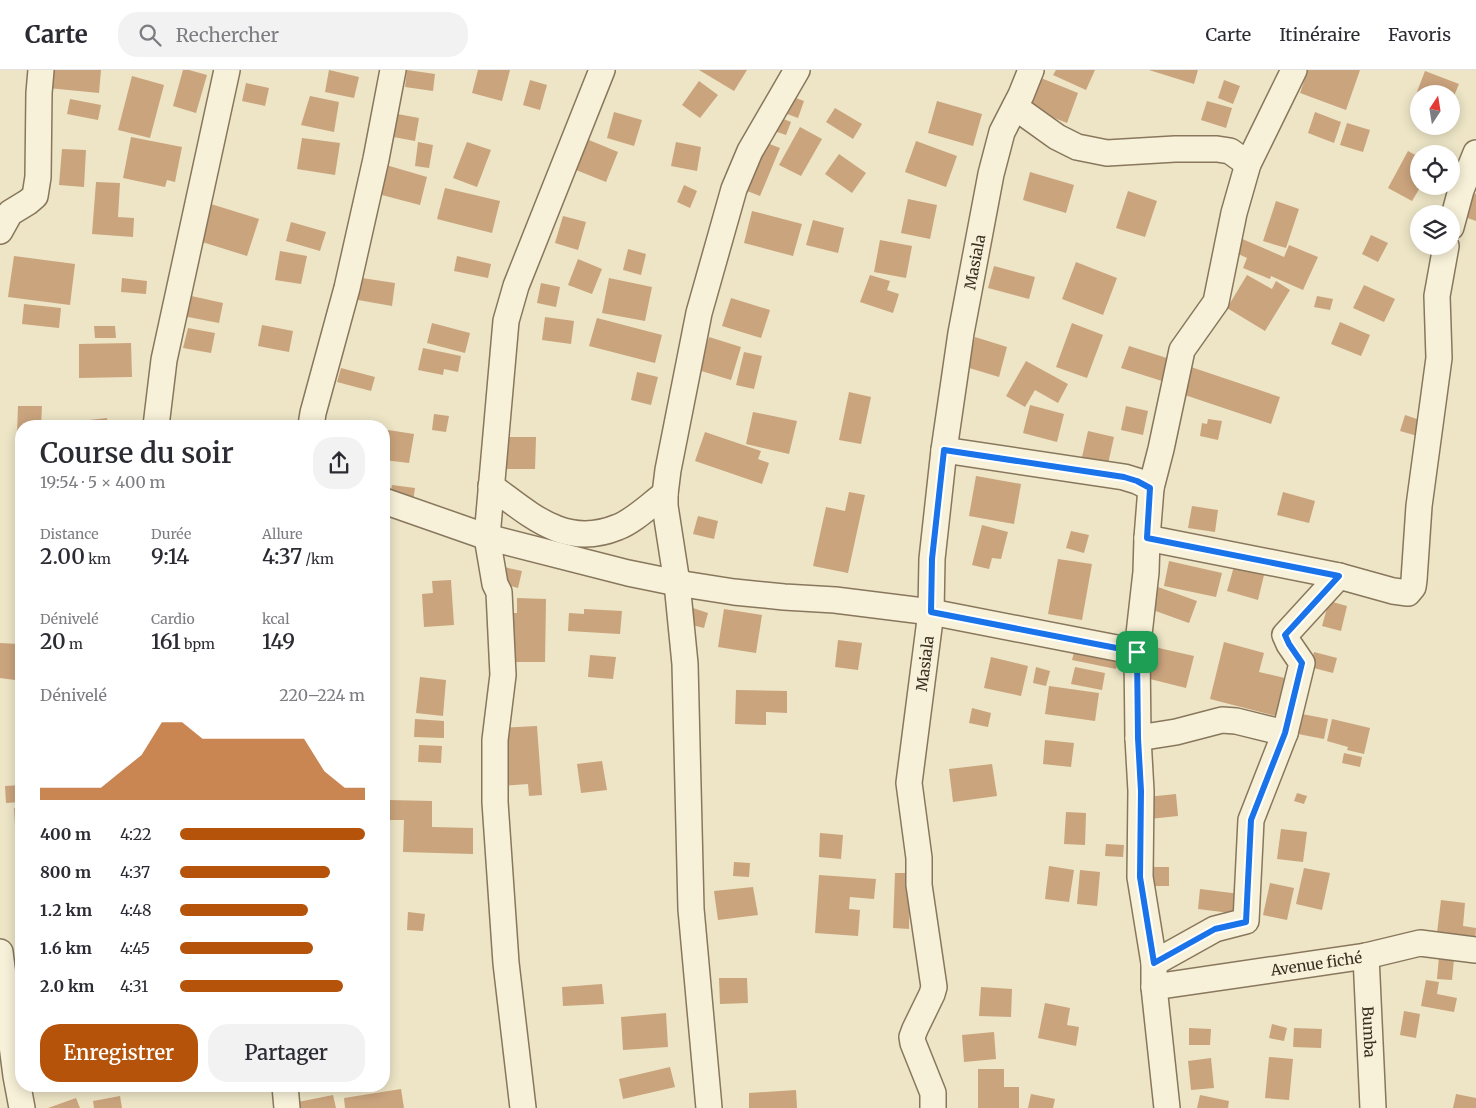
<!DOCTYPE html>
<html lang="fr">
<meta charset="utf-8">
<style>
:root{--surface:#fff;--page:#f2f2f3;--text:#2b2b33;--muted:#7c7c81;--line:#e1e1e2;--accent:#b45309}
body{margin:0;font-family:Merriweather,serif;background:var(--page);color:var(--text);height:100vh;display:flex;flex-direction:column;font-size:19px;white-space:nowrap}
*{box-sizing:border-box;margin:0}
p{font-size:16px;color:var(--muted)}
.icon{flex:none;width:28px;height:28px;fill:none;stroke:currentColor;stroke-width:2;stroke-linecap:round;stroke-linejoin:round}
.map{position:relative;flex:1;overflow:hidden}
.panel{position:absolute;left:15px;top:350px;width:375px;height:672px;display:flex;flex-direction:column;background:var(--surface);border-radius:20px;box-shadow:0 2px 12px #0003}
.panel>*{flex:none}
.needle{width:32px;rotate:12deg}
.buttons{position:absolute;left:1410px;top:15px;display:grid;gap:10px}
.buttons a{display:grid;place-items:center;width:50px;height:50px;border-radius:50%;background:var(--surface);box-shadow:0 2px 12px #0003;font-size:25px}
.pin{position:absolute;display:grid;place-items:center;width:42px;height:42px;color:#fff;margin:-21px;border-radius:10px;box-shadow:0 2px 8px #0006}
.round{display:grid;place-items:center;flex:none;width:52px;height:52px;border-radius:20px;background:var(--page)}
.overview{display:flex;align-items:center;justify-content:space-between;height:85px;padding:0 25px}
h1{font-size:28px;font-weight:600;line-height:38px}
.figures{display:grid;grid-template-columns:repeat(3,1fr);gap:8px;height:85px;padding:5px 25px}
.figures div{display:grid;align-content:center}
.figures b{font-size:21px;font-weight:600}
.figures small{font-size:14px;font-weight:400}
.figures p{font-size:14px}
.chart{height:140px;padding:10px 25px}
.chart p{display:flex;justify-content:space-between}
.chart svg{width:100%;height:90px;margin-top:5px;fill:var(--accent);opacity:.7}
.cta{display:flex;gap:10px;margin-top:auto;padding:10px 25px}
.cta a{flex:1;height:58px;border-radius:20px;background:var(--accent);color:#fff;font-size:20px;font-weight:600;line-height:58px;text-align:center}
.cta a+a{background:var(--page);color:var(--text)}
ul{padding:0 25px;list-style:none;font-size:16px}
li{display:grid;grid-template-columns:80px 60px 1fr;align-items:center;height:38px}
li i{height:12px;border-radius:6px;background:var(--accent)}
header{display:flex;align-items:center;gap:30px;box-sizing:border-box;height:70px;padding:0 25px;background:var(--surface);border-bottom:1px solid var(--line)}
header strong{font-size:24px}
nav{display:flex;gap:28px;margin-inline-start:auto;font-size:18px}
.search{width:350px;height:45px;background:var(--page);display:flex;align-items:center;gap:12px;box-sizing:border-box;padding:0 18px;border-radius:20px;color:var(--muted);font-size:19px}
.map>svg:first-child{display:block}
.building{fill:#caa47d}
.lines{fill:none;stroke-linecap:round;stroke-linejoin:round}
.street-casing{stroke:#88775c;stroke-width:28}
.street{stroke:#f8f1d9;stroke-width:25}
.route-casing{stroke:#fff;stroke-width:10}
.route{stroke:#1a73e8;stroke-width:6}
.labels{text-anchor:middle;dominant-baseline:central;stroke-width:4;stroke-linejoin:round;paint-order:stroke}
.street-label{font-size:15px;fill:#392e20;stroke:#f5eed6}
</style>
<header>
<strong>Carte</strong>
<div class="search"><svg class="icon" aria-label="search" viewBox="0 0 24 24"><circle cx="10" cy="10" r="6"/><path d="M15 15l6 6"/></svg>Rechercher</div>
<nav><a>Carte</a><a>Itinéraire</a><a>Favoris</a></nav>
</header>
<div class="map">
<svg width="1476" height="1038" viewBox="0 0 1476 1038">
<rect width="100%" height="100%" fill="#ede5c6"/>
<g class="building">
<path d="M 50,0 L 101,0 L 99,23 L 48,18 Z"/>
<path d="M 183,0 L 189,0 L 207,5 L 196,43 L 173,36 Z"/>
<path d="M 329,0 L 359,7 L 354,28 L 325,22 Z"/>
<path d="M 407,0 L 435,4 L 433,21 L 405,17 Z"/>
<path d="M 478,0 L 510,0 L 502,31 L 472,23 Z"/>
<path d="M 699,0 L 747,0 L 734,21 Z"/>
<path d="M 1056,0 L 1095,0 L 1086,20 L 1053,5 Z"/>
<path d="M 1149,0 L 1198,0 L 1194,14 Z"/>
<path d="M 1308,0 L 1360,0 L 1346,40 L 1300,23 Z"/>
<path d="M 1425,1 L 1459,14 L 1451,33 L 1451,24 L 1419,24 L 1419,34 L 1413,32 Z"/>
<path d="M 132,6 L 164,15 L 150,68 L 118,60 Z"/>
<path d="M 1041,8 L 1078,23 L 1067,53 L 1029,38 Z"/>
<path d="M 530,10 L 547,15 L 540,40 L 523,35 Z"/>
<path d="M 1224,10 L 1240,16 L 1233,34 L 1218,28 Z"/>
<path d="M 699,11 L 718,25 L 700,48 L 682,35 Z"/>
<path d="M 246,13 L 269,18 L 265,36 L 242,31 Z"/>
<path d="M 785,24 L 804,31 L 798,48 L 779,41 Z"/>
<path d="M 310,26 L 339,32 L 334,62 L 301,55 Z"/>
<path d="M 70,29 L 101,35 L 98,50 L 67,44 Z"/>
<path d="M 937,31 L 982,44 L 973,76 L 928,63 Z"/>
<path d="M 1207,31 L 1232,38 L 1226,58 L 1201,50 Z"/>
<path d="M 835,38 L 862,54 L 853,69 L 826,52 Z"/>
<path d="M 614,42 L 642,50 L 634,76 L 607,68 Z"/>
<path d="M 1315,42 L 1341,52 L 1334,73 L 1308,63 Z"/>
<path d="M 392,43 L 419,48 L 415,71 L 388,66 Z"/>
<path d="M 773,45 L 791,52 L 786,65 L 768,59 Z"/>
<path d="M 1347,53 L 1370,60 L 1363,82 L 1340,75 Z"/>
<path d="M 800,57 L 822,69 L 801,106 L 779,95 Z"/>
<path d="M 131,67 L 182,77 L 175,112 L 167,110 L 165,117 L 123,108 Z"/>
<path d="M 302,68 L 340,73 L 335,105 L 297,99 Z"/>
<path d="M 589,70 L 618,82 L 606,112 L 576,100 Z"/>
<path d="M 762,71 L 780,78 L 760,126 L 742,119 Z"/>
<path d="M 916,71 L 957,86 L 946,117 L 905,102 Z"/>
<path d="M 418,72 L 433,75 L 429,98 L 415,96 Z"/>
<path d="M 467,72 L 491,80 L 477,117 L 453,108 Z"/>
<path d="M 676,72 L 701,77 L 697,101 L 671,96 Z"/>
<path d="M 62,79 L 86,80 L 84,117 L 59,115 Z"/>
<path d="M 1408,81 L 1419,87 L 1419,116 L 1421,116 L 1412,131 L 1388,118 Z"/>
<path d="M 839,84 L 866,103 L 852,123 L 825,104 Z"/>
<path d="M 386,95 L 427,107 L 420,135 L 378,124 Z"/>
<path d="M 1030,102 L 1074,115 L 1066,143 L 1023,130 Z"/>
<path d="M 96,112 L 120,113 L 118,147 L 134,148 L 133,167 L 92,164 Z"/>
<path d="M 684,115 L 697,121 L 690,138 L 677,132 Z"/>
<path d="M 445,118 L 500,131 L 492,163 L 437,149 Z"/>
<path d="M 1128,121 L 1157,131 L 1145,167 L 1116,158 Z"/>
<path d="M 1469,122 L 1476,124 L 1476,151 L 1462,146 Z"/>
<path d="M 908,129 L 937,135 L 930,169 L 901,163 Z"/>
<path d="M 1276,131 L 1299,139 L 1286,178 L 1263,171 Z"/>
<path d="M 211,134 L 259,149 L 247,186 L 199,171 Z"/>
<path d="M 752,141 L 802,154 L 793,186 L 744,173 Z"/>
<path d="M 563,146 L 586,152 L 578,180 L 555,173 Z"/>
<path d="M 813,150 L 844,158 L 838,183 L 806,175 Z"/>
<path d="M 291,152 L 326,162 L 320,181 L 286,171 Z"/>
<path d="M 1371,165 L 1388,173 L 1378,192 L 1362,184 Z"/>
<path d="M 1240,168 L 1284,187 L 1289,175 L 1318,187 L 1303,220 L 1271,206 L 1270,209 L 1243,198 L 1247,188 L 1234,182 Z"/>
<path d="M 880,170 L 912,176 L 906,208 L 874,202 Z"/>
<path d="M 628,179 L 646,184 L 641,205 L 623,200 Z"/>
<path d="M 280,181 L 307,186 L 301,214 L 275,210 Z"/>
<path d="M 14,186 L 75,194 L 70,235 L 8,227 Z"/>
<path d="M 457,186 L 491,194 L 488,208 L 454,201 Z"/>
<path d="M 578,189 L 602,199 L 592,224 L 568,215 Z"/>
<path d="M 1076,192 L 1117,208 L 1103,245 L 1062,229 Z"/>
<path d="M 994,196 L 1035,207 L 1029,229 L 988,218 Z"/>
<path d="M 870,205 L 890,211 L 887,220 L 899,224 L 893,243 L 860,232 Z"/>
<path d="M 1247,205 L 1272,219 L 1276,211 L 1290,220 L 1265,261 L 1227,238 Z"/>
<path d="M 122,208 L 147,211 L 146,224 L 121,222 Z"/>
<path d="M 362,208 L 395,213 L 392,236 L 358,230 Z"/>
<path d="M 609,208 L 652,217 L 645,251 L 602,243 Z"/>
<path d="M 541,213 L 560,217 L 556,237 L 537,233 Z"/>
<path d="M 1364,215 L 1395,229 L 1384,252 L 1353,238 Z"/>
<path d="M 187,225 L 223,233 L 219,253 L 183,246 Z"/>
<path d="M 1317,226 L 1333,229 L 1330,240 L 1314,237 Z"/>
<path d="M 731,228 L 770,240 L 761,268 L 722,256 Z"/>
<path d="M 24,234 L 61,238 L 59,258 L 22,254 Z"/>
<path d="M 545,247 L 574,251 L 571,274 L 542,270 Z"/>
<path d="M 597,248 L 662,265 L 655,293 L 589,276 Z"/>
<path d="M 1340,252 L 1370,265 L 1361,286 L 1331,274 Z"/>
<path d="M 432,253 L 470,263 L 465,283 L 427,273 Z"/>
<path d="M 1072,253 L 1103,265 L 1087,308 L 1056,297 Z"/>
<path d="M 262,255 L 293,261 L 289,282 L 258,276 Z"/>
<path d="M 94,256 L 115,256 L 116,268 L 95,268 Z"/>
<path d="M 188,258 L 215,263 L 211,283 L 183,278 Z"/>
<path d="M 709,267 L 741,277 L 731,310 L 698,300 Z"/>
<path d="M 975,267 L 1007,277 L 999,307 L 966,297 Z"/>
<path d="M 131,273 L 132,307 L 79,308 L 79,274 Z"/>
<path d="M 1129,276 L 1173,290 L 1165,312 L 1121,298 Z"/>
<path d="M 423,278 L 461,286 L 458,302 L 444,299 L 443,305 L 418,300 Z"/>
<path d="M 744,282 L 762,286 L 754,319 L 736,315 Z"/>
<path d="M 1026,291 L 1068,314 L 1058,333 L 1035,320 L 1025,337 L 1006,326 Z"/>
<path d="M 1188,296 L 1280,327 L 1271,354 L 1179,323 Z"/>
<path d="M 341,298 L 375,307 L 371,321 L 337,312 Z"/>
<path d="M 637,302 L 658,307 L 651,335 L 631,330 Z"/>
<path d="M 849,322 L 871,327 L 861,374 L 839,370 Z"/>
<path d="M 1030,335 L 1064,344 L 1057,372 L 1023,363 Z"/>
<path d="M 18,336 L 42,336 L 41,356 L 21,356 L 21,365 L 17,365 Z"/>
<path d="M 1126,336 L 1148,341 L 1143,365 L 1121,360 Z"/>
<path d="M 753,342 L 797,351 L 789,384 L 746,374 Z"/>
<path d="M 434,344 L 449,346 L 446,362 L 432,360 Z"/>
<path d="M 1405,345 L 1426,352 L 1421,367 L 1400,361 Z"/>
<path d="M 107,348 L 108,356 L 81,356 L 80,351 Z"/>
<path d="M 1208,349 L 1222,351 L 1218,370 L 1200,366 L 1202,353 L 1207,354 Z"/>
<path d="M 388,360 L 414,364 L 409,393 L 384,390 Z"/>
<path d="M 1088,361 L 1114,367 L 1108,394 L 1082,387 Z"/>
<path d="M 705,362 L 761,381 L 758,389 L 769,393 L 762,414 L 695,391 Z"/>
<path d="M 502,367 L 536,367 L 535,399 L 502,399 Z"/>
<path d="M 976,406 L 1021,414 L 1014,454 L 969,446 Z"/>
<path d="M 392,415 L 415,418 L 413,432 L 389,429 Z"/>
<path d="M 849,422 L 865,425 L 848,503 L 813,496 L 826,437 L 845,441 Z"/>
<path d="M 1283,422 L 1315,431 L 1309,453 L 1277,445 Z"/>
<path d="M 1192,436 L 1218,440 L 1215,462 L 1188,458 Z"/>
<path d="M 698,446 L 718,451 L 714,469 L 693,464 Z"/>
<path d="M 982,455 L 1008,462 L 1001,489 L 992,488 L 989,499 L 972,495 Z"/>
<path d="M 1071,461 L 1089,465 L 1084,483 L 1066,478 Z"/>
<path d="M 1058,489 L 1092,494 L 1082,550 L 1048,544 Z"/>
<path d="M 1169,491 L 1222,503 L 1216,527 L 1164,516 Z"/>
<path d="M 1235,493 L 1265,501 L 1258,530 L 1227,521 Z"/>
<path d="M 504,497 L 522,501 L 518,518 L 500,513 Z"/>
<path d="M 451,510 L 454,555 L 424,557 L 422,524 L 433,523 L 432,511 Z"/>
<path d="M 1158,517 L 1197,531 L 1189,553 L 1150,539 Z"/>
<path d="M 517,528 L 546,529 L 545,592 L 513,592 L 506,543 L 517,543 Z"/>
<path d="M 1329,531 L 1347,536 L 1341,561 L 1322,556 Z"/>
<path d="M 693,538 L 708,543 L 704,558 L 688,554 Z"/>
<path d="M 584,539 L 622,541 L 620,564 L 568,561 L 569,543 L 584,544 Z"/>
<path d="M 724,539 L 762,545 L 756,583 L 718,577 Z"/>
<path d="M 384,567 L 388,567 L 386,593 L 384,592 Z"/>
<path d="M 838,570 L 862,573 L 858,600 L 835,597 Z"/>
<path d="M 1224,572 L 1264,583 L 1259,602 L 1289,609 L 1280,647 L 1210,629 Z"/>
<path d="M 0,573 L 18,574 L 15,610 L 0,608 Z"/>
<path d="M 1076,574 L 1120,583 L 1116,599 L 1072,590 Z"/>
<path d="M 1150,576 L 1194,586 L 1186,618 L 1142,607 Z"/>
<path d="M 1314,582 L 1337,588 L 1333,603 L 1310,597 Z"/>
<path d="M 590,585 L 616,587 L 613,609 L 588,607 Z"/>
<path d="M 991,587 L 1028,596 L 1021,626 L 984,618 Z"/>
<path d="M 1036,597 L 1050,601 L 1046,616 L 1033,613 Z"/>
<path d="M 1075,597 L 1105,603 L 1102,620 L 1071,614 Z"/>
<path d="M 420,607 L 446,610 L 443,646 L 416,643 Z"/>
<path d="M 1049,616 L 1099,623 L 1095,651 L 1045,644 Z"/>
<path d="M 736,620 L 787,621 L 787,643 L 766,642 L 766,655 L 735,654 Z"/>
<path d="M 972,638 L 991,643 L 988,657 L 969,653 Z"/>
<path d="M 1302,644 L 1328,649 L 1324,669 L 1298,664 Z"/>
<path d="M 415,649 L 444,651 L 444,668 L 414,667 Z"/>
<path d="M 1332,649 L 1370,658 L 1364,684 L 1347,680 L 1348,677 L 1327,671 Z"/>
<path d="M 537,656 L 542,725 L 529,726 L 528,714 L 502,716 L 498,658 Z"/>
<path d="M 1045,670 L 1074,673 L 1071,697 L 1043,694 Z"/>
<path d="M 419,675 L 442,676 L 441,693 L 418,692 Z"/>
<path d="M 1344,683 L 1362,687 L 1360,697 L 1342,693 Z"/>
<path d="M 602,691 L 607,720 L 581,723 L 577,694 Z"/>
<path d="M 992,694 L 997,726 L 953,732 L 949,699 Z"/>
<path d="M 21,715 L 21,732 L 6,733 L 5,716 Z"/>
<path d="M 1297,723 L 1307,726 L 1304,734 L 1294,731 Z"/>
<path d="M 1176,724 L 1178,746 L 1149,749 L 1147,727 Z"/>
<path d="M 388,730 L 432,731 L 432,757 L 473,758 L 473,784 L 403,782 L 404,750 L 387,750 Z"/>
<path d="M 14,738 L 21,738 L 21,756 L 15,756 Z"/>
<path d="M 1066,742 L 1086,743 L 1085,775 L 1064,774 Z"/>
<path d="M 1281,759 L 1307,762 L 1303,792 L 1277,789 Z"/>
<path d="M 820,763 L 843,765 L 841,789 L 819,787 Z"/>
<path d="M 1106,774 L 1124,775 L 1123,787 L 1105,786 Z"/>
<path d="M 734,792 L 750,793 L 749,807 L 733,806 Z"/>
<path d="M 1049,796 L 1074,800 L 1069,832 L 1045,829 Z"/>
<rect x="1147" y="797" width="22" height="19"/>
<path d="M 1304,798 L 1330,803 L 1322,840 L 1296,834 Z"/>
<path d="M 1080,800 L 1100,802 L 1097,836 L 1077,834 Z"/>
<path d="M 895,803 L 910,803 L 909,859 L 893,858 Z"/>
<path d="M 819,805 L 876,809 L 874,829 L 850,827 L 849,839 L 860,840 L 858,866 L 815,863 Z"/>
<path d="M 1270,813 L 1294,818 L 1287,850 L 1263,845 Z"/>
<path d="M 753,817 L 758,845 L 718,850 L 714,821 Z"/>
<path d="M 1200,819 L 1240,824 L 1238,844 L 1198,839 Z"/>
<path d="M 1441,830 L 1465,833 L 1463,856 L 1476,858 L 1475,876 L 1436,871 Z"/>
<path d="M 408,842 L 425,844 L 423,861 L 407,860 Z"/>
<path d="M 1439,887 L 1454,889 L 1452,910 L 1437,909 Z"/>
<path d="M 719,908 L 747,908 L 748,933 L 720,934 Z"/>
<path d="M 1426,910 L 1439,912 L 1437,924 L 1457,928 L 1454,942 L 1421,936 Z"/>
<path d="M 602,914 L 604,934 L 563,936 L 562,917 Z"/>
<path d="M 981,917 L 1012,919 L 1011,947 L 979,946 Z"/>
<path d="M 1045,933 L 1070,938 L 1067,955 L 1079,957 L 1076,976 L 1038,968 Z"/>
<path d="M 1404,941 L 1420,944 L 1416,968 L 1400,965 Z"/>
<path d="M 666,943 L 668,977 L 623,980 L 621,947 Z"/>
<path d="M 1272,954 L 1287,958 L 1284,971 L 1269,968 Z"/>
<path d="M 1189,958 L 1211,959 L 1210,975 L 1189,975 Z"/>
<path d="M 1294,958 L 1322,959 L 1321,978 L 1293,977 Z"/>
<path d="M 994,962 L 996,989 L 964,992 L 962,965 Z"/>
<path d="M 1269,987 L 1293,989 L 1289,1030 L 1265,1028 Z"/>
<path d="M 1211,988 L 1214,1018 L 1191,1020 L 1188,991 Z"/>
<path d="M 670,997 L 675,1017 L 623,1029 L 619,1009 Z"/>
<path d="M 978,999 L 1004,999 L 1004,1017 L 1019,1017 L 1019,1038 L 978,1038 Z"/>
<path d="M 176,1016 L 201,1016 L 201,1017 L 176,1021 Z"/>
<path d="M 401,1019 L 404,1038 L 345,1038 L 344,1028 Z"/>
<path d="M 796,1020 L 797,1038 L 749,1038 L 749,1023 Z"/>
<path d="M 1031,1024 L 1055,1029 L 1053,1038 L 1028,1038 Z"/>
<path d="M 1456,1024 L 1476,1028 L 1476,1038 L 1453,1038 Z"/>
<path d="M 333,1025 L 336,1038 L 300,1038 L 298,1032 Z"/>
<path d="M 1200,1025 L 1229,1031 L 1228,1038 L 1197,1038 Z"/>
<path d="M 120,1026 L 122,1038 L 94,1038 L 93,1031 Z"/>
<path d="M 76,1028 L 80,1038 L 48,1038 Z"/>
</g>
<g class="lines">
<defs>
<g id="street">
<path d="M 1015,37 L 1057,67 L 1077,77 L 1107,83 L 1175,79 L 1217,79 L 1230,81 L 1248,94"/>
<path d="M 1451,157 L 1461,120 L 1476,83"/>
<path d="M 0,161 L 10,143 L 28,132 L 35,126 L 38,107 L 39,23 L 41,0"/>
<path d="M 156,356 L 164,290 L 227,0"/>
<path d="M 311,356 L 313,343 L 347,218 L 376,89 L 393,0"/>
<path d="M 944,380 L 1124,407 L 1137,411 L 1151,418"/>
<path d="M 491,416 C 531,445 565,479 618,457 C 634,451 651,434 665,424"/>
<path d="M 384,431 L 487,467 L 628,503 L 677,513 L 734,522 L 784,527 L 835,530 L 931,542 L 1137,582"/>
<path d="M 1147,468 L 1339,506 L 1393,521 L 1408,523 L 1413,517 L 1414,510 L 1419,436 L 1439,288 L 1437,226 L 1446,176"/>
<path d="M 1138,668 L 1176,662 L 1222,650 L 1236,651 L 1285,663"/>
<path d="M 0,882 L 16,1006 L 22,1038"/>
<path id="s1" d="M 1366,886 L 1373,1038"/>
<path d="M 1154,893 L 1215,859 L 1246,851 L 1251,750 L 1285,663 L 1302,593 L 1289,574 L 1285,565 L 1339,506"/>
<path id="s2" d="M 1154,917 L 1366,886 L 1420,873 L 1476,880"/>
<path d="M 285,1016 L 287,1038"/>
<path d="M 523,1038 L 506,893 L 495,732 L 495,670 L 503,605 L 499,522 L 495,514 L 487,467 L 506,251 L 516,216 L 602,0"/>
<path d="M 709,1038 L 691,839 L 685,594 L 677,513 L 665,436 L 665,424 L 668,400 L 699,243 L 734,119 L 750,81 L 797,0"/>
<path id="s3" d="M 933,1038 L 933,1023 L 913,973 L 912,967 L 915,959 L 932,924 L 934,917 L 919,815 L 919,788 L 909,713 L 931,542 L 932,489 L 944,380 L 961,263 L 991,104 L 1002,62 L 1021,25 L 1031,0"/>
<path d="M 1167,1038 L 1154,917 L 1154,893 L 1140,807 L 1141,721 L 1138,668 L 1137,582 L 1146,502 L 1147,468 L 1151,418 L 1161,379 L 1182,280 L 1216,232 L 1234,143 L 1248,94 L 1294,0"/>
</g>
</defs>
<use href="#street" class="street-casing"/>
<use href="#street" class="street"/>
</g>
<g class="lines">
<defs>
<path id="route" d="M 944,380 L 1124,407 L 1137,411 L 1150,418 L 1147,468 L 1339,506 L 1285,565 L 1289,574 L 1302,593 L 1285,663 L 1251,750 L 1246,852 L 1215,859 L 1154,893 L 1140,807 L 1141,721 L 1138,668 L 1137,582 L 931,542 L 932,489 Z"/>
</defs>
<use href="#route" class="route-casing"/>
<use href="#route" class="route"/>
</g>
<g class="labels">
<g class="street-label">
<text stroke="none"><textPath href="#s3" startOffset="861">Masiala</textPath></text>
<text stroke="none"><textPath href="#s3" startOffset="456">Masiala</textPath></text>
<text stroke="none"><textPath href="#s2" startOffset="164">Avenue fiché</textPath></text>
<text stroke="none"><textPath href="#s1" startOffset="76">Bumba</textPath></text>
</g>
</g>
</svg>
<div class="buttons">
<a><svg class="needle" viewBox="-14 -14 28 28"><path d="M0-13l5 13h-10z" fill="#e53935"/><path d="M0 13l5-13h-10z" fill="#7c7c81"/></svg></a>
<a><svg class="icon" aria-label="locate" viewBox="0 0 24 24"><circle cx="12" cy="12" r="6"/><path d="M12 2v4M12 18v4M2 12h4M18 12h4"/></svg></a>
<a><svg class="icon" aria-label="layers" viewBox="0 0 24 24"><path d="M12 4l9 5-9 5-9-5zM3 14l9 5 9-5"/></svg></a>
</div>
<div class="pin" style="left:1137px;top:582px;background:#1e9e55"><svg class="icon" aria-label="arrive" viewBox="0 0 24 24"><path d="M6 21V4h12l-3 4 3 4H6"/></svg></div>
<section class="panel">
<div class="overview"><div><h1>Course du soir</h1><p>19:54 · 5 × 400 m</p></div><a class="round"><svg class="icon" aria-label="share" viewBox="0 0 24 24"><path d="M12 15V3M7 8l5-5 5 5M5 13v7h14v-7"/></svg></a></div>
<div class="figures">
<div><p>Distance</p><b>2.00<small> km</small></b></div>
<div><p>Durée</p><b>9:14</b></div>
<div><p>Allure</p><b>4:37<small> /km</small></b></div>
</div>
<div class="figures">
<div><p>Dénivelé</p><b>20<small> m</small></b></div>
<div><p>Cardio</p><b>161<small> bpm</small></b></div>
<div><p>kcal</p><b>149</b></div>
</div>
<div class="chart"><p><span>Dénivelé</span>220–224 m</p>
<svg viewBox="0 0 160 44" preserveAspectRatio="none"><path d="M0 44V38L10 38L20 38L30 38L40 30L50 22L60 6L70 6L80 14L90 14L100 14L110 14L120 14L130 14L140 30L150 38L160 38V44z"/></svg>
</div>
<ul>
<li><b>400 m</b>4:22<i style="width:100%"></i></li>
<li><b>800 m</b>4:37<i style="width:81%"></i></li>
<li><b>1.2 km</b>4:48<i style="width:69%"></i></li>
<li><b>1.6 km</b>4:45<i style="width:72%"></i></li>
<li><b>2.0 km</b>4:31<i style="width:88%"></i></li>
</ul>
<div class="cta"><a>Enregistrer</a><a>Partager</a></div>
</section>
</div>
